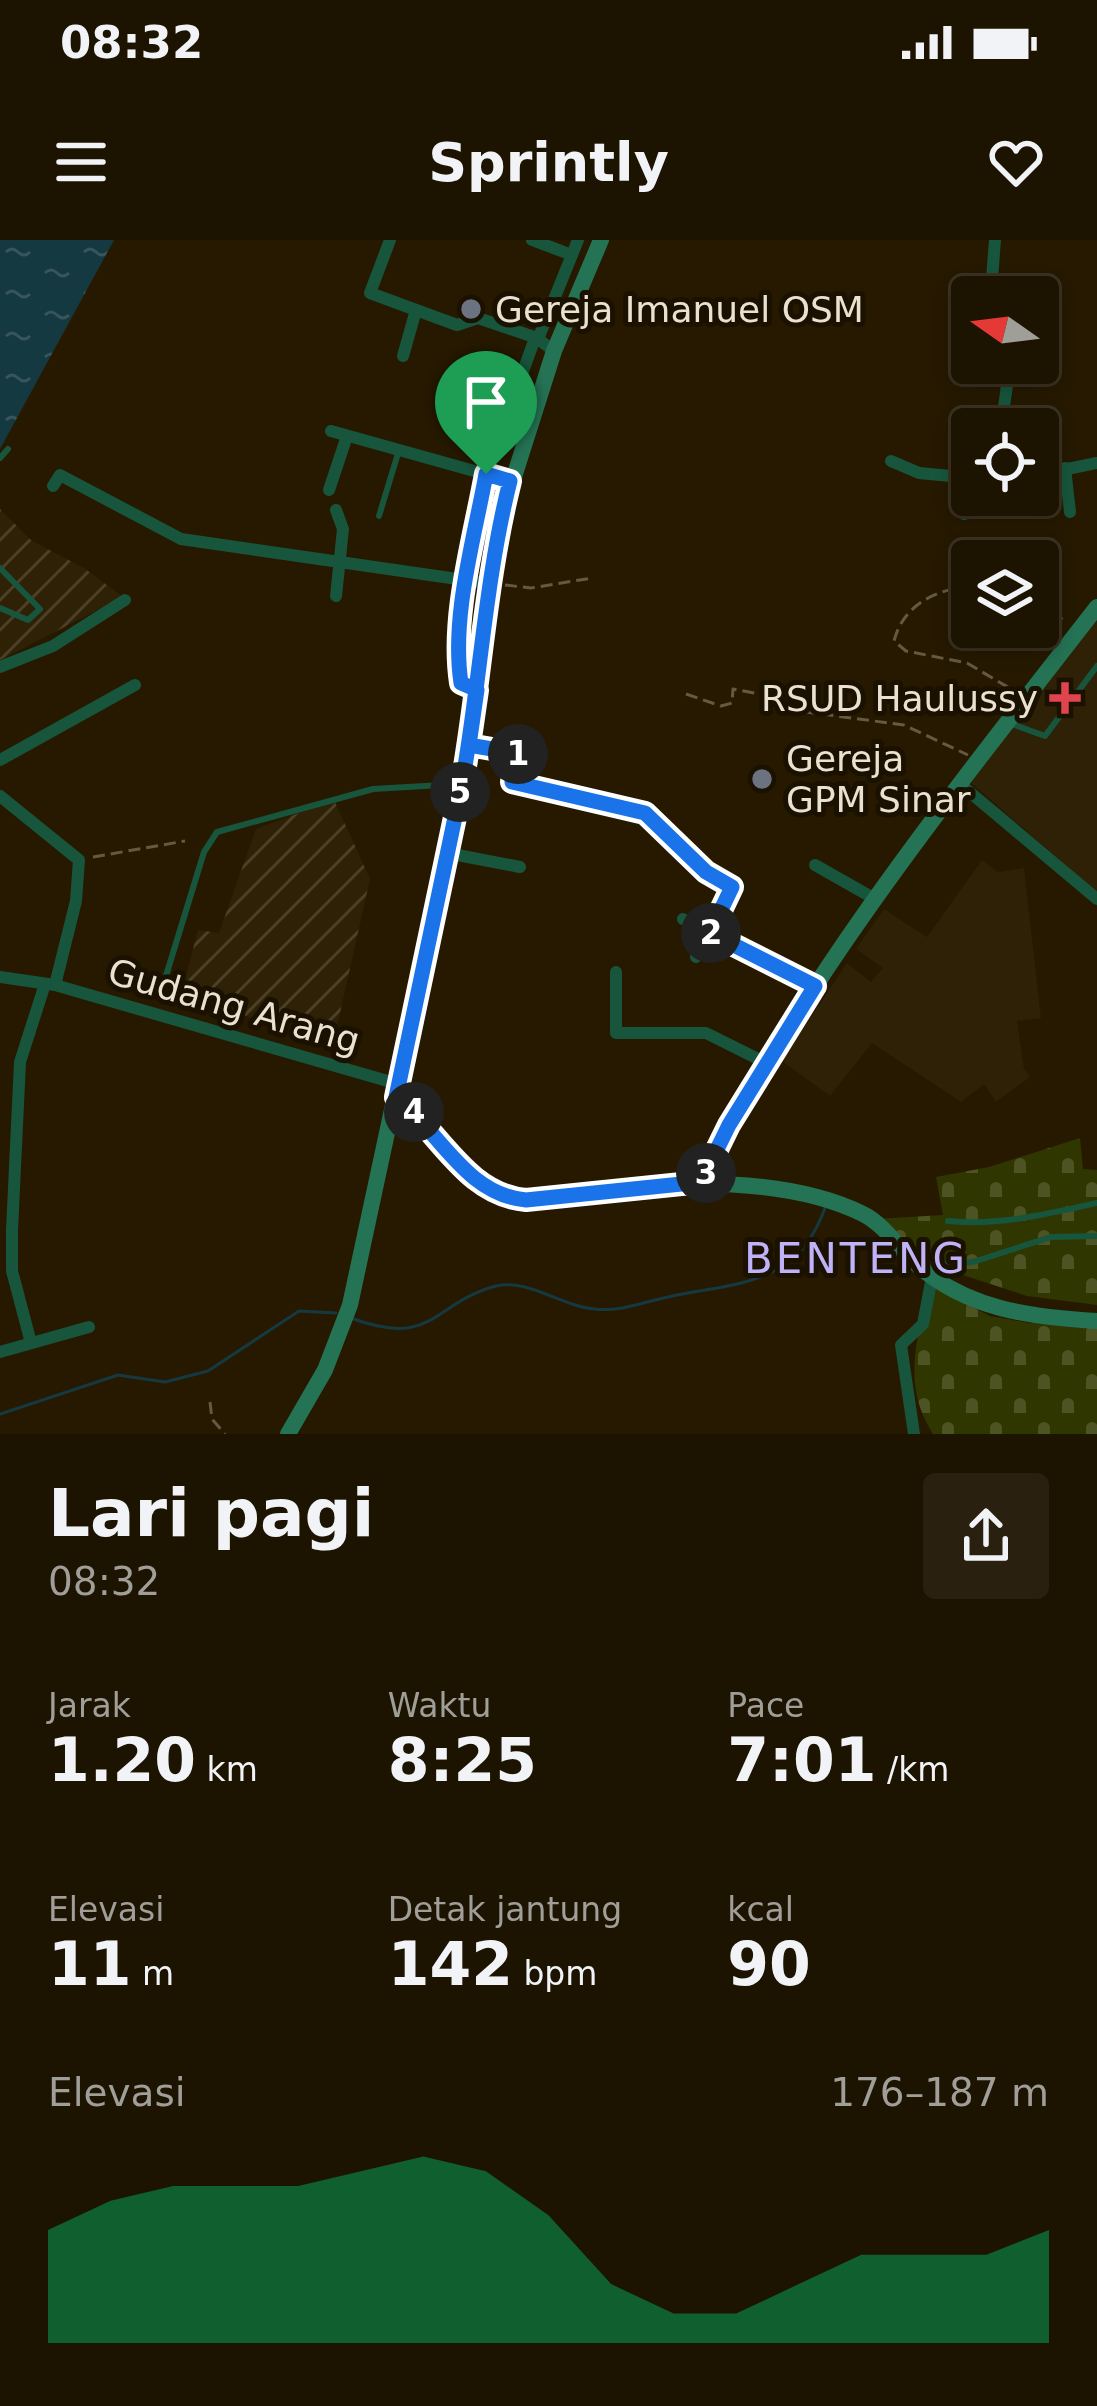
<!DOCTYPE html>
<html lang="id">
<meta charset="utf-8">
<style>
:root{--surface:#1c1300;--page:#29200f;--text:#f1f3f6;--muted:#a09e99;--line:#3a3222;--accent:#0b8043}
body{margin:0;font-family:"DejaVu Sans",sans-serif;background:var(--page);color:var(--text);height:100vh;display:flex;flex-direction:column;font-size:45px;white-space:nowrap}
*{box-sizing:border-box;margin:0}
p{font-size:39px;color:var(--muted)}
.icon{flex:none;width:66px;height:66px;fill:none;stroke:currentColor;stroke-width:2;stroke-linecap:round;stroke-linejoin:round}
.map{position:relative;height:1194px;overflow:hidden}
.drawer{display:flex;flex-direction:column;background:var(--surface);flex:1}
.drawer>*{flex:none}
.needle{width:78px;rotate:284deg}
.buttons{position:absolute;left:951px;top:36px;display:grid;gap:24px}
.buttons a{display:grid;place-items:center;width:108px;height:108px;border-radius:12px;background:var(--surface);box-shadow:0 6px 18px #0003,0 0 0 3px var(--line);font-size:60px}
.pin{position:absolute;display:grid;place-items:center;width:102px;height:102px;color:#fff;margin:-123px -51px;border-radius:50% 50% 50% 0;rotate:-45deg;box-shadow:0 0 12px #0007}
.pin .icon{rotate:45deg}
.km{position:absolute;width:60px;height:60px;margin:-30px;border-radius:50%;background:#222;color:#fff;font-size:33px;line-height:60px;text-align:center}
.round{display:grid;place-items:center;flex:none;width:126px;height:126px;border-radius:12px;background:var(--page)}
.overview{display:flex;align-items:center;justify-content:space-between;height:204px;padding:0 48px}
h1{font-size:66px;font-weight:700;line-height:90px}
.figures{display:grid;grid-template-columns:repeat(3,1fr);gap:18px;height:204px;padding:12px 48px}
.figures div{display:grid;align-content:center}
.figures b{font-size:60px;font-weight:700}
.figures small{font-size:33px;font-weight:400}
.figures p{font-size:33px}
.chart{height:336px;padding:24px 48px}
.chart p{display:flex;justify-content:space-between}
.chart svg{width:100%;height:216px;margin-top:12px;fill:var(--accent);opacity:.7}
.status{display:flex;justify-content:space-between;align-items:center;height:84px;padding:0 60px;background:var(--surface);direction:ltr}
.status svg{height:33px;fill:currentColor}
header{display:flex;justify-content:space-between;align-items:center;height:156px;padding:0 48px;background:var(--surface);font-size:54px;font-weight:700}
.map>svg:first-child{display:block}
.built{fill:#2e2105}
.industrial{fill:url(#industrial-furrows)}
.cemetery{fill:url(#cemetery-stones)}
.water{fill:url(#water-ripples)}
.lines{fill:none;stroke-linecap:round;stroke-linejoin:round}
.stream{stroke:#153941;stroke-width:3}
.path{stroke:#655943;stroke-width:3;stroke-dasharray:12 6;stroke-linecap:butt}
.lane{stroke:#17563d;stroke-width:6}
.street{stroke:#17563d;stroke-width:12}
.secondary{stroke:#247354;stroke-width:16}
.route-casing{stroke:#fff;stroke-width:24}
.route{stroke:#1a73e8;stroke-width:15}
.worship-dot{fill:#6b7280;stroke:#1a1100;stroke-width:4.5}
.health-dot{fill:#e0444e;stroke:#1a1100;stroke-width:4.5}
.labels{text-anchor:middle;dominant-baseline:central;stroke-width:10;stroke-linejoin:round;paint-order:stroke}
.poi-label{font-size:36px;fill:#eae1d1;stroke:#1a1100;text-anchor:start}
.street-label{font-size:36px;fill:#eae1d1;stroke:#1a1100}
.quarter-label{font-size:42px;letter-spacing:3px;fill:#c0b2f9;stroke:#1a1100}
</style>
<div class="status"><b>08:32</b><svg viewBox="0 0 49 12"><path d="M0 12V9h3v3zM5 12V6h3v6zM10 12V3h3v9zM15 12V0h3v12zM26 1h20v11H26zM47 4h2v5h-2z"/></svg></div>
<header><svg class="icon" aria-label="menu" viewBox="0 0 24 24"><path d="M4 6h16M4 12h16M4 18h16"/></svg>Sprintly<svg class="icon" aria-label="heart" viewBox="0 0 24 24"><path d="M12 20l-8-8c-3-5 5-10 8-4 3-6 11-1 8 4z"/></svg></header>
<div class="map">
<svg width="1097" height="1194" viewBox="0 0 1097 1194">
<defs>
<pattern id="industrial-furrows" width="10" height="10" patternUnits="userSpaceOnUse" patternTransform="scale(3)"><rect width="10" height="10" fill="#2e2105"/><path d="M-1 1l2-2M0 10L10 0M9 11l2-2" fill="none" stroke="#4c4128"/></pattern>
<pattern id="cemetery-stones" width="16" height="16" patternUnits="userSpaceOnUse" patternTransform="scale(3)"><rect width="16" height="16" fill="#303600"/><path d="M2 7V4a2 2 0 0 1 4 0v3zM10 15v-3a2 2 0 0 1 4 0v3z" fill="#4e5324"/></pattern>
<pattern id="water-ripples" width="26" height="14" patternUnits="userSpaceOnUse" patternTransform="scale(3)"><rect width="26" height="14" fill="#153941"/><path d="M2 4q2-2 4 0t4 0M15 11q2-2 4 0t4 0" fill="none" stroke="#37555b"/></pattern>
</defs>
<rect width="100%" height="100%" fill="#261900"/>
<g class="built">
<path d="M 1097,375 L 1097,652 L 969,541 Z"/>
<path d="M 982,620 L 998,632 L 1024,628 L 1041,778 L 1017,781 L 1024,828 L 1030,837 L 996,862 L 984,844 L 961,862 L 872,803 L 830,856 L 782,821 L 847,723 L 871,742 L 883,728 L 856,709 L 884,669 L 927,697 Z"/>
</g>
<g class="industrial">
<path d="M 0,269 L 32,301 L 84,328 L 123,357 L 0,420 Z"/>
<path d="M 334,560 L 370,639 L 333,804 L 181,755 L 198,690 L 219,693 L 256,589 Z"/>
</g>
<g class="cemetery">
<path d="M 1080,898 L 1083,929 L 1097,930 L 1097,1065 L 1027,1056 L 920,1021 L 876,979 L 943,975 L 936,937 L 989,927 Z"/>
<path d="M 928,1044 L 990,1076 L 1030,1083 L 1097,1083 L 1097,1194 L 933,1194 C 900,1142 919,1099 928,1044 Z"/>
</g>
<path class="water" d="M 0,0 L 114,0 L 0,209 Z"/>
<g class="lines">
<g class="stream">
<path d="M 351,1078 C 434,1109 432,1063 496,1046 C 527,1038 563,1067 595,1069 C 622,1072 642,1062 668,1057 C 737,1042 797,1047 825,968"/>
<path d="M 0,1174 L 118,1135 L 165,1142 L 208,1131 L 299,1071 L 336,1073"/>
</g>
<g class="path">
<path d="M 505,345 L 531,348 L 592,338"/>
<path d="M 972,346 C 936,349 903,365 894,401 L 906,411 L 967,423 L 1016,452"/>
<path d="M 1038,362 L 1066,382"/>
<path d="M 686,454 L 721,466 L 732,463 L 733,449 L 775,457 L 776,468 L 904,485 L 968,515"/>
<path d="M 516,527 L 512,542 L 645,573 L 720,640"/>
<path d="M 93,617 L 185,601"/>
<path d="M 210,1162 L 212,1179 L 225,1194"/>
</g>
<g class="lane">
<path d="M 0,218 L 8,209"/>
<path d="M 379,276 L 399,210"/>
<path d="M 0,328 L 40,369 L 28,380 L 0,368"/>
<path d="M 1012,484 L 1045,496 L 1097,426"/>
<path d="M 165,739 L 204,612 L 217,592 L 373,549 L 459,544"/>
<path d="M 948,981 C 998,986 1048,974 1097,963"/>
<path d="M 927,1025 L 973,1022 L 1051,997 L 1097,996"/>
</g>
<g class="street">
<path d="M 390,0 L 370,53 L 457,85 L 478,78 L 537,98"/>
<path d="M 532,0 L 572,15"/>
<path d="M 995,0 L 992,39 L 1011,57"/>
<path d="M 554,111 L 538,99 L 578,0"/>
<path d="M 403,116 L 416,70"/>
<path d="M 1001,189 L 1010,123"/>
<path d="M 331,191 L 510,241"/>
<path d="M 891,221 L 919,233 L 972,238"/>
<path d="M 1065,228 L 1070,272"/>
<path d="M 1038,235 L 1097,223"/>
<path d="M 53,246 L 60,235 L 181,299 L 492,344"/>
<path d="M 329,250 L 347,196"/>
<path d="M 964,274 L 983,267 L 985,255"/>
<path d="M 336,356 L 343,289 L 336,270"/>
<path d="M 0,427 L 53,406 L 125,360"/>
<path d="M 477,450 L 459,438 L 466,340 L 486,234 L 535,98"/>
<path d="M 469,505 L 520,514"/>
<path d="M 0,520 L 135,445"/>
<path d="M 960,544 L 1097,659"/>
<path d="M 0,556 L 79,620 L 76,661 L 55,745"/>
<path d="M 447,613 L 520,627"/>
<path d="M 815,625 L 875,659"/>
<path d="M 683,679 L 816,746"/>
<path d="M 696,717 L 732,647"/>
<path d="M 616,732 L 616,793 L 706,793 L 766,823"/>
<path d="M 0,737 L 55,745 L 398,844"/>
<path d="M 31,1103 L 12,1031 L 12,990 L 20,822 L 45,744"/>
<path d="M 0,1112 L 89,1087"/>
<path d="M 914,1194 L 901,1105 L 923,1084 L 932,1037"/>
</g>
<g class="secondary">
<path d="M 396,857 C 438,890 467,956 526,960 C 622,942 773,929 863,974 C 885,985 898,1008 916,1024 C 968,1070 1031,1077 1097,1081"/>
<path d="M 701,942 C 806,733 954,551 1097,367"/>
<path d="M 288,1194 L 325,1130 L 350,1065 L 462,544 L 500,281 L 554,111 L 601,0"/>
</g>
</g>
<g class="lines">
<defs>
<path id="route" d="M 486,234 C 474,300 451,377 461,443 L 477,450 L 469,505 L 520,514 L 512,542 L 645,573 L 706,632 L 732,647 L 710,693 L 815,746 L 729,885 L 701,942 L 526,960 C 466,955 439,891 396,857 L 462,544 C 480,444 485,340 510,241 L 486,234"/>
</defs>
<use href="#route" class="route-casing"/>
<use href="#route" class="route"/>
</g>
<g class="worship-dot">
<circle cx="471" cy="69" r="12"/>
<circle cx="762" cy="539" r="12"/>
</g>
<path class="health-dot" d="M1059 440h12v12h12v12h-12v12h-12v-12h-12v-12h12z"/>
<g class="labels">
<g class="poi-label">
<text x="495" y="69">Gereja Imanuel OSM</text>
<text x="1038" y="458" text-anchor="end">RSUD Haulussy</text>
<text x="786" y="518">Gereja<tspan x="786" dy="41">GPM Sinar</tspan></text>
</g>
<g class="street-label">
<text transform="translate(234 766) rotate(16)">Gudang Arang</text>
</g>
<g class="quarter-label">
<text x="856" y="1018">BENTENG</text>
</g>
</g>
</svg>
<div class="buttons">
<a><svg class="needle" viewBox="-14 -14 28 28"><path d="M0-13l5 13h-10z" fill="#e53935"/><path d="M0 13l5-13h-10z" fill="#a09e99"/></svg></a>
<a><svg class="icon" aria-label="locate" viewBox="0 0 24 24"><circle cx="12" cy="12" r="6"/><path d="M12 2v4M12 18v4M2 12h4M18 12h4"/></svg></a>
<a><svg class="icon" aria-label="layers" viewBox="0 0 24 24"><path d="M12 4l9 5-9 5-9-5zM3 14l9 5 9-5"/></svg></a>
</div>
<div class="pin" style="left:486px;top:234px;background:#1e9e55"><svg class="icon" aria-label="arrive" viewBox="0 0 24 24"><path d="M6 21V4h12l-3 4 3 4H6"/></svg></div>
<b class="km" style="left:518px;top:514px">1</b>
<b class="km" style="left:711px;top:693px">2</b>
<b class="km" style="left:706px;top:933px">3</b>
<b class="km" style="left:414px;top:872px">4</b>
<b class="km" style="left:460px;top:552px">5</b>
</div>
<section class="drawer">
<div class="overview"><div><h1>Lari pagi</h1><p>08:32</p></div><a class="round"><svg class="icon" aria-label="share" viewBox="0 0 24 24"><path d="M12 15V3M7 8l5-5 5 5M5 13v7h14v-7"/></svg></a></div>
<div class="figures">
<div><p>Jarak</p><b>1.20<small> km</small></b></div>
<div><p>Waktu</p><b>8:25</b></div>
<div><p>Pace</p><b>7:01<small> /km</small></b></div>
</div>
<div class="figures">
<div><p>Elevasi</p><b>11<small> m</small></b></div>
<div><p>Detak jantung</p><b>142<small> bpm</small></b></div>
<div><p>kcal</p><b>90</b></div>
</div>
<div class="chart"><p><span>Elevasi</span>176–187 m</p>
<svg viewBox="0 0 160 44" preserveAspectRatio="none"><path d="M0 44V21L10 15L20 12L30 12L40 12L50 9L60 6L70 9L80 18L90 32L100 38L110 38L120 32L130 26L140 26L150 26L160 21V44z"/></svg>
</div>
</section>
